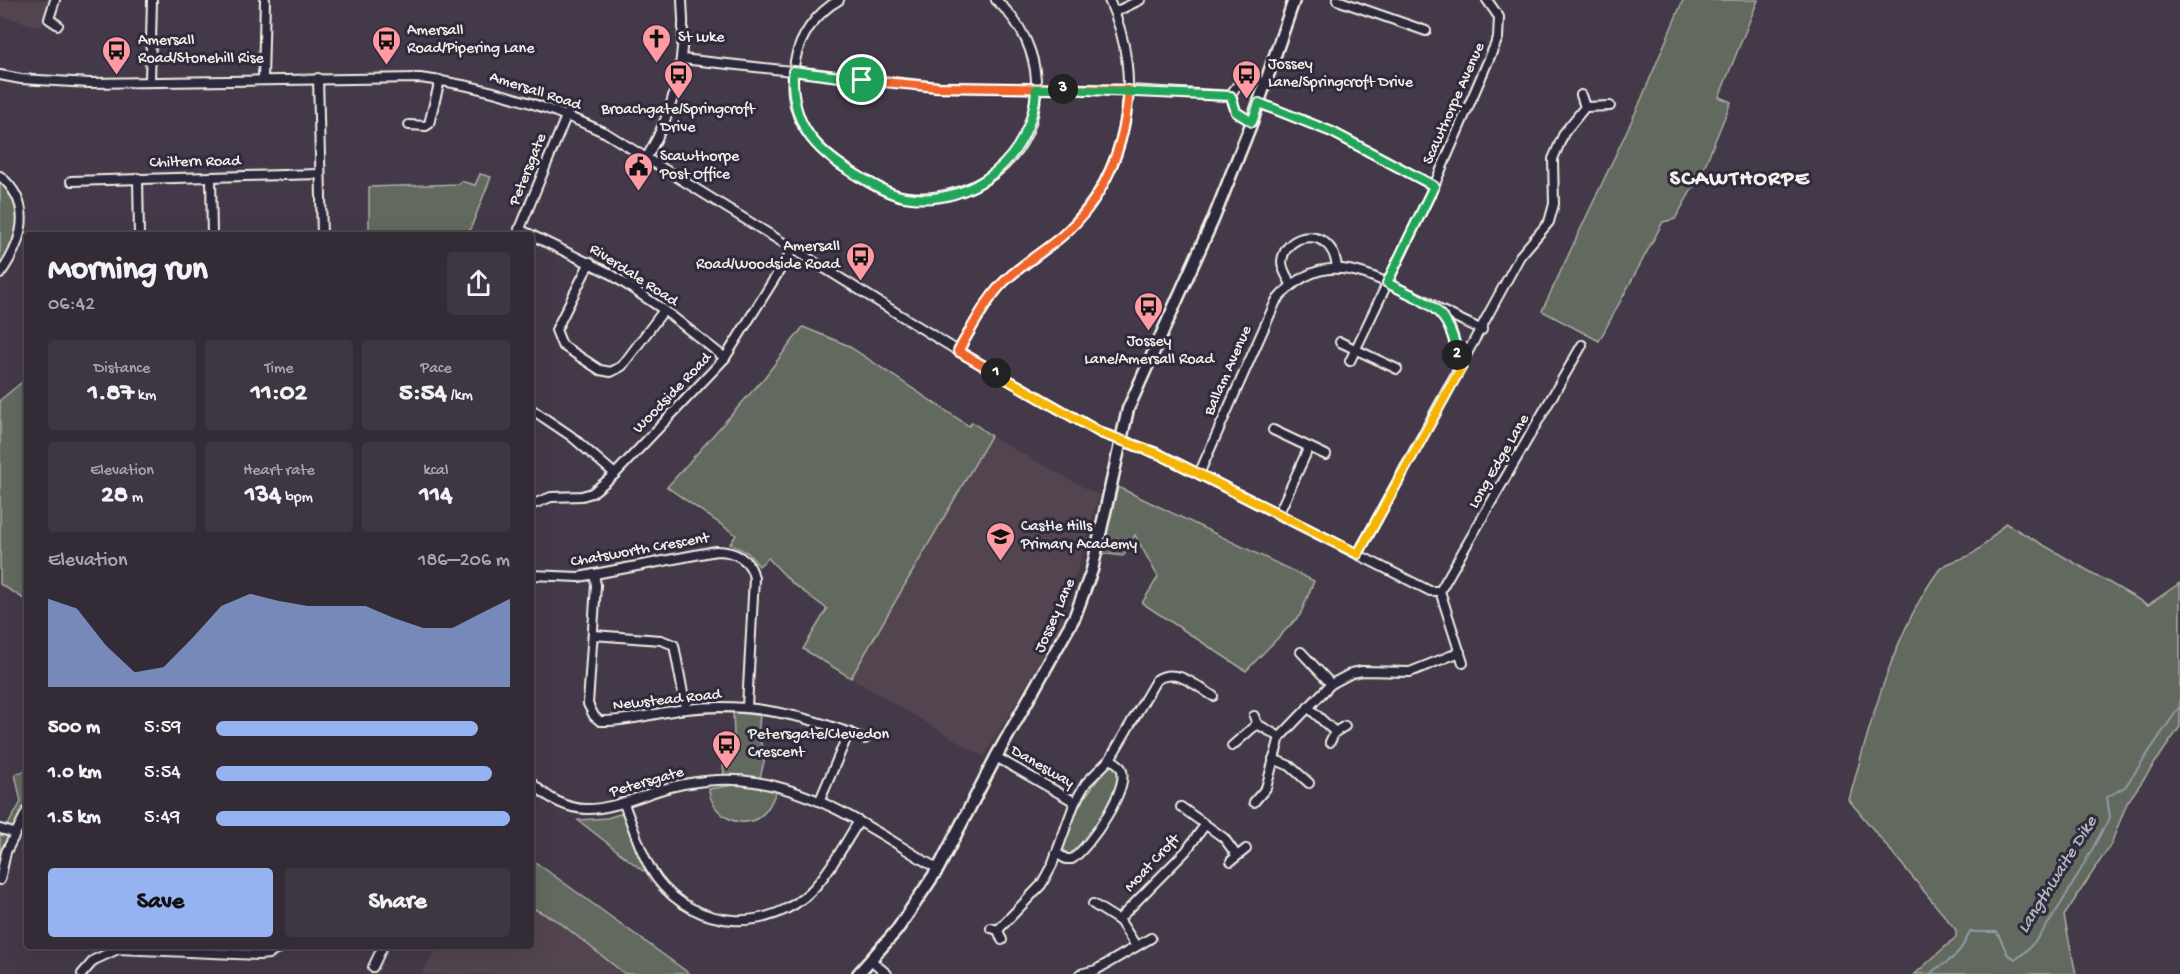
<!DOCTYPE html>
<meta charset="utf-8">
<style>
:root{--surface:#332b36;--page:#3e3742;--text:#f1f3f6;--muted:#a9a7ad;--line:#4e4751;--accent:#95b2f1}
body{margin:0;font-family:"Gochi Hand",sans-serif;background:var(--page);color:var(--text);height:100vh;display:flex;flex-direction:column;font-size:22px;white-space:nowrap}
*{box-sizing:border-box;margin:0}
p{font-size:20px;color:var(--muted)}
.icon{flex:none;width:33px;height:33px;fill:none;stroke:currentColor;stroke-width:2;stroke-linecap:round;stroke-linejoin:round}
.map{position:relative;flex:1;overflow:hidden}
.side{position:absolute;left:24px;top:232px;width:510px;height:717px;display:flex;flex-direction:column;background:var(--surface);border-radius:6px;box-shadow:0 6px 24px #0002,0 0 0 2px var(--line)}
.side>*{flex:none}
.pin{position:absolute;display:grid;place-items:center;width:51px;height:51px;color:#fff;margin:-26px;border:3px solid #fff;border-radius:50%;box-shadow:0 2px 6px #0007}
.km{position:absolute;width:30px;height:30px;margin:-15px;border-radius:50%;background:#222;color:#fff;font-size:16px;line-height:30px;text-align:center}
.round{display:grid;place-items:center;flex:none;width:63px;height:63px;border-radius:6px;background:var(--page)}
.headline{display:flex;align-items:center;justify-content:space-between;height:102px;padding:0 24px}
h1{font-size:33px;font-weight:700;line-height:45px}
.metrics{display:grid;grid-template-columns:repeat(3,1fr);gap:9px;height:102px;padding:6px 24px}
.metrics div{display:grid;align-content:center;border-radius:6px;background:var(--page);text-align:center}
.metrics b{font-size:26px;font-weight:700}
.metrics small{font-size:16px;font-weight:400}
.metrics p{font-size:16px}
.chart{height:168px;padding:12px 24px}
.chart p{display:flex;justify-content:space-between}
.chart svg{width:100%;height:108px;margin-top:6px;fill:var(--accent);opacity:.7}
.cta{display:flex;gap:12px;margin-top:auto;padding:12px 24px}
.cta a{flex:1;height:69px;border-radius:6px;background:var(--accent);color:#111;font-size:24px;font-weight:700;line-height:69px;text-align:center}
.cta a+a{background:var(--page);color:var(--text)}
ul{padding:0 24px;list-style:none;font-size:20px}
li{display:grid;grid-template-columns:96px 72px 1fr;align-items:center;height:45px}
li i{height:15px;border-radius:8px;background:var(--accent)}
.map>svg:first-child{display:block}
.built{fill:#524450}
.green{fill:#626b5f;stroke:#abaea4;stroke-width:1.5}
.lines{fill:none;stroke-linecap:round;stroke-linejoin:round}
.stream{stroke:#909aa5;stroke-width:2}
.street-casing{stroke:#f4f1e8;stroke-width:12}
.secondary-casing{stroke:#f4f1e8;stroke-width:15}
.street{stroke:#2f2a3d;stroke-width:8}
.secondary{stroke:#2f2a3d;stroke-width:10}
.split-1-casing{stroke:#fff;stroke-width:12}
.split-2-casing{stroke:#fff;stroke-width:12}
.split-3-casing{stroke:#fff;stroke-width:12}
.split-4-casing{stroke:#fff;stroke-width:12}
.split-1{stroke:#f0652b;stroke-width:8}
.split-2{stroke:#f5b400;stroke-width:8}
.split-3{stroke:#22a559;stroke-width:8}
.split-4{stroke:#22a559;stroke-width:8}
.labels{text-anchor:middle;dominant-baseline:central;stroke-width:6;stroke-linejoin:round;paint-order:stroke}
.poi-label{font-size:16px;fill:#f4f1e8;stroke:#2f2a3d;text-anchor:start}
.street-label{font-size:16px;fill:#f4f1e8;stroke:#2f2a3d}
.water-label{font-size:18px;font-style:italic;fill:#b1b7bb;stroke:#2f2a3d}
.district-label{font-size:22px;font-weight:bold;letter-spacing:1.5px;fill:#f4f1e8;stroke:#2f2a3d}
</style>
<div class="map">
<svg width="2180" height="974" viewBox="0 0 2180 974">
<rect width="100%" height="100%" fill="#443948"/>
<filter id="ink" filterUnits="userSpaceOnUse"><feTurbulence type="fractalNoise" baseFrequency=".0167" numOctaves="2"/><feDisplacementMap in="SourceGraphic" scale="12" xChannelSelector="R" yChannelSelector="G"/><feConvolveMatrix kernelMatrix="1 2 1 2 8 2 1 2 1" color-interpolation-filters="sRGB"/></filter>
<g filter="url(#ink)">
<g class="built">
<path d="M 0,0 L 51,0 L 42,27 L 0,16 Z"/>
<path d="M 991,436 L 1099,496 L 1061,626 L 984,757 L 851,678 Z"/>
<path d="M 531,907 L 559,922 L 625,974 L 422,974 L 437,947 L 531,946 Z"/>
</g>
<g class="green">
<path d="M 1683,0 L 1758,0 L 1719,97 L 1731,102 L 1703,170 L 1675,219 L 1663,222 L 1599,341 L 1542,311 L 1638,107 Z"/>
<path d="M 480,174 L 491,177 L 468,235 L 369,235 L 369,187 L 459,184 L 461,181 L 475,185 Z"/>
<path d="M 0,182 C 29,213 18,237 0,270 Z"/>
<path d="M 803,327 L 847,345 L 969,426 L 972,422 L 991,436 L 851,678 L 803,649 L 827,609 L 792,583 L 768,558 L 759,566 L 748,553 L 730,544 L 736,535 L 667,487 L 764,378 Z"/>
<path d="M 27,378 L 27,601 L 0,584 L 0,400 Z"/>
<path d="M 1118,487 L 1314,581 L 1300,615 L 1246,671 L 1142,603 L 1158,577 L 1135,535 L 1123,556 L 1101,553 Z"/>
<path d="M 2005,523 L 2148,605 L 2180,583 L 2180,727 L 2127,803 L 2111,844 L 2064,916 L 2076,974 L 1915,974 L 1956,937 L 1956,930 L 1849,800 C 1869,727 1894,631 1939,570 C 1946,561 1963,560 1972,554 C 1986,545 1995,535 2005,523 Z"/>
<path d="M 733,712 L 760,714 L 758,737 L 766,754 L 760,778 L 724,776 L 722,752 L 734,737 Z"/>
<path d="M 1109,766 L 1117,767 C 1126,788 1089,846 1070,856 L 1063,849 C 1070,815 1087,792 1109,766 Z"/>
<path d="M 27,770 L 27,811 L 0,870 L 0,829 L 5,830 L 21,802 L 15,774 Z"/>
<path d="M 741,784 L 777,790 C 772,800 769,811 758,818 C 737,831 710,812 709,789 Z"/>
<path d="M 623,813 L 646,870 L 643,871 L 578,820 L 607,818 Z"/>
<path d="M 531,859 L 690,974 L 625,974 L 559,922 L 531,907 Z"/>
</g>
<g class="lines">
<path class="stream" d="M 1930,974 C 1936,967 1939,967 1946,963 C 1958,955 1964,945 1970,932 L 1997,932 L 2008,955 L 2016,959 C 2047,940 2090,851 2110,817 L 2107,797 L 2125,787 L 2180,706"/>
<defs>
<g id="street">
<path d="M 55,0 L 49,19 L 58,25"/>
<path d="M 839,0 C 816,13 800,36 795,61 C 783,119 815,151 861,178 C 875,186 891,195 907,197 C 963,203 1023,170 1034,111 C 1042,68 1028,29 996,0"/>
<path d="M 1337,0 L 1426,31"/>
<path d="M 1115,12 L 1140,0"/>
<path d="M 682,59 L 938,87 L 1129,90 L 1231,96"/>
<path d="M 0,75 L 21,79 L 90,83 L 420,78 C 486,86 546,105 606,133 L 958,351 L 1101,433 L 1159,454 L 1430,591 L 1440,591"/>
<path d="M 318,78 L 322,236"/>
<path d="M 263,79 L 265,0"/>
<path d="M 150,81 L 152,0"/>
<path d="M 1581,95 L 1585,107 L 1610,106"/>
<path d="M 1259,103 L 1332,132 L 1434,186"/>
<path d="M 1252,122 L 1236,112 L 1231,96 C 1238,78 1249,77 1266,83"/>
<path d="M 409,125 L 426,126 L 429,124 L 440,80"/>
<path d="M 647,157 C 675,109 687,56 682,0"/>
<path d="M 0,176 C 35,205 22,243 0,274"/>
<path d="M 211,177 L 212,236"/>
<path d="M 138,178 L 139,236"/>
<path d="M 71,181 L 320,174"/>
<path d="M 519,229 L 609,273 L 664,310 L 725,358"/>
<path d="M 517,236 L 567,114"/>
<path d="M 590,262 L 556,330 L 562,345 L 600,370 L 611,372 L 622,366 L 664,310"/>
<path d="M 1291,284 C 1288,278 1282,270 1282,262 C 1284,232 1333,224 1337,268"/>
<path d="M 1438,309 L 1482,330"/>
<path d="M 1340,342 L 1397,369"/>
<path d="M 958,351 C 971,330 984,304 1000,286 C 1018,266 1044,253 1064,234 C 1128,175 1146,79 1109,0"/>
<path d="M 1350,361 L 1434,186 L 1498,38 L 1499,17 L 1487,0"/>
<path d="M 531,409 L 571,436 L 615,474"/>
<path d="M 1273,430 L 1326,455"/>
<path d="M 1199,474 L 1276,301 C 1315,255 1352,265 1400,289 C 1411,295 1427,300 1437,308 C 1451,321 1456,346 1459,363 L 1462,366"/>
<path d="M 531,505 L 551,497 L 582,496 L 592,493 L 615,474 L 725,358 L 793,249"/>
<path d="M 1278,515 L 1309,447"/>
<path d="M 1358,554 L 1520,256 L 1549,222 L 1554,204 L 1553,159 L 1564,133 L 1585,107"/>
<path d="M 594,574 L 596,585 L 588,704 L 594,716 L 600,721 C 628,722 658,712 686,709 C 749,702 807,715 865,739"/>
<path d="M 531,575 L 579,577 L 716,551 C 734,551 751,559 754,578 L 747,707"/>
<path d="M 1440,591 L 1582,345"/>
<path d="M 1440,591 L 1463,663"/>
<path d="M 593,635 L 661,640 L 674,645 L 686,709"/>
<path d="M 1301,652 L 1331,684"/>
<path d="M 1308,707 L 1335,732"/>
<path d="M 1257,724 L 1280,737"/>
<path d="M 1330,742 L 1335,732 L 1345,726"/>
<path d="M 1232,746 L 1257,724 L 1254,716"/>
<path d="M 996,757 L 1075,802"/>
<path d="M 1273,759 L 1290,766 L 1309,783"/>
<path d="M 531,782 C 576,826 609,807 660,790 C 689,781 725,777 755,782 C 824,793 879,834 938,869"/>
<path d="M 820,800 L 849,732"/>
<path d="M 1254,802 L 1266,788 L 1280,737 L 1331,684 L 1352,673 L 1362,671 L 1410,672 L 1460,652"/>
<path d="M 624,804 C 634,829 642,858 657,879 C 695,930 770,934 813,889 C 831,870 845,843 859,821"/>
<path d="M 1181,807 L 1224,838 L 1237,856"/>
<path d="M 0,829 L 14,833"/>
<path d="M 1056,853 L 1066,859 L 1072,859 C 1089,848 1131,787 1121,768 C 1119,764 1114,761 1110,759"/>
<path d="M 1231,861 L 1246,849"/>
<path d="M 0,880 L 6,852 L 27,811"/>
<path d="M 1093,904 L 1120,921 L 1136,946"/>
<path d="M 1118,920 L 1186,851 L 1205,825"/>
<path d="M 991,928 L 998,930 L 1002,940"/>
<path d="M 998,930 L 1041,885 L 1052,865 L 1075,802 L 1086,783 L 1110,759 L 1156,680 C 1176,667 1195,685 1213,696"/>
<path d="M 872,961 L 887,974"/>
<path d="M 373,967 L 383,946"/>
<path d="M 82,974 L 94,960 L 118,949 L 259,955 L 269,954 L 283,946"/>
<path d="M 1080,974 L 1096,970 L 1151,938"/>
</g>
<path id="secondary" d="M 858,974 L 897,930 L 938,869 L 996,757 L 1075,616 L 1092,570 L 1128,409 L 1213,220 L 1252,122 L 1294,0"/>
</defs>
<use href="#street" class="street-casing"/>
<use href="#secondary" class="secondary-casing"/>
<use href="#street" class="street"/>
<use href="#secondary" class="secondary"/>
</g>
</g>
<g class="lines" filter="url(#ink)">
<defs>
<path id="split-1" d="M 862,80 L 938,87 L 1129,90 C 1125,146 1105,199 1062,236 C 1042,253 1018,266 1001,285 C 984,303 971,330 958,351 L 996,373"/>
<path id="split-2" d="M 996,373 L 1101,433 L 1159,454 L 1358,554 L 1462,366 L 1459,363 L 1457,355"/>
<path id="split-3" d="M 1063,89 L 1231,96 L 1236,112 L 1252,122 L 1259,103 L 1332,132 L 1434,186 L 1387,283 C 1425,302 1450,307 1457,355"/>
<path id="split-4" d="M 862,80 L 793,71 C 791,122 812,149 855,174 C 871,183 887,194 905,197 C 973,208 1033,156 1036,89 L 1063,89"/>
</defs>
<use href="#split-1" class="split-1-casing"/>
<use href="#split-2" class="split-2-casing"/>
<use href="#split-3" class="split-3-casing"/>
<use href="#split-4" class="split-4-casing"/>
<use href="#split-1" class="split-1"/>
<use href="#split-2" class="split-2"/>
<use href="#split-3" class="split-3"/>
<use href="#split-4" class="split-4"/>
</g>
<defs>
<symbol id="church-pin" viewBox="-11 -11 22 30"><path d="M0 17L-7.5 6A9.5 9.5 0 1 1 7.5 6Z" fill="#ff9aa2" stroke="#2f2a3d"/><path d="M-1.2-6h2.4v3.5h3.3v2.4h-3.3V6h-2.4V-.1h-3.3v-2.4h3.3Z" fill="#111"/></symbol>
<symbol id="bus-pin" viewBox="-11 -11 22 30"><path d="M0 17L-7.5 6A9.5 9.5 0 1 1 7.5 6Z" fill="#ff9aa2" stroke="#2f2a3d"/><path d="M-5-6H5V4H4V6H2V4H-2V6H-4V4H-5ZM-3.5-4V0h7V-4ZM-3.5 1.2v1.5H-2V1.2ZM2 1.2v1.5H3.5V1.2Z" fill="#111"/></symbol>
<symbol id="civic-pin" viewBox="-11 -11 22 30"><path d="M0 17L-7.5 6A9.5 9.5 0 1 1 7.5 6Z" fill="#ff9aa2" stroke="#2f2a3d"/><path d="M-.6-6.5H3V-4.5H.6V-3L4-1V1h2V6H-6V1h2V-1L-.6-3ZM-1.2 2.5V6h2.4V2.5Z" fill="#111"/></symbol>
<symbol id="school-pin" viewBox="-11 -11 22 30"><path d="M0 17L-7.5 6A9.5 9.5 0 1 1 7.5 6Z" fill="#ff9aa2" stroke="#2f2a3d"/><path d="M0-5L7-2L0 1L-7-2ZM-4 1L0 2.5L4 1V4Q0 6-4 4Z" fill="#111"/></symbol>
</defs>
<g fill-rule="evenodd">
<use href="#church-pin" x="640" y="22" width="33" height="45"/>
<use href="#bus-pin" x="370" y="24" width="33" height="45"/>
<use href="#bus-pin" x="100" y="34" width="33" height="45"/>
<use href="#bus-pin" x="662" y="58" width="33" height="45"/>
<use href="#bus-pin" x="1230" y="58" width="33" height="45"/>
<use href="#civic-pin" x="622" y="150" width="33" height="45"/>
<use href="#bus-pin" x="844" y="240" width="33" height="45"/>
<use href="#bus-pin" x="1132" y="290" width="33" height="45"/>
<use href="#school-pin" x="984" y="520" width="33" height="45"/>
<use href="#bus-pin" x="710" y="728" width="33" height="45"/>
</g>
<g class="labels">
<g class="poi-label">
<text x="407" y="31">Amersall<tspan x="407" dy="18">Road/Pipering Lane</tspan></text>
<text x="678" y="38">St Luke</text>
<text x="138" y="41">Amersall<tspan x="138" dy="18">Road/Stonehill Rise</tspan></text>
<text x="1268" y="65">Jossey<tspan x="1268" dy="18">Lane/Springcroft Drive</tspan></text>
<text x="678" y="110" text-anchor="middle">Broachgate/Springcroft<tspan x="678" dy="18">Drive</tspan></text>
<text x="660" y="157">Scawthorpe<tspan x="660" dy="18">Post Office</tspan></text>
<text x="840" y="247" text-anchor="end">Amersall<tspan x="840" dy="18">Road/Woodside Road</tspan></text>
<text x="1149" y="342" text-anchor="middle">Jossey<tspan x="1149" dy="18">Lane/Amersall Road</tspan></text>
<text x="1021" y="527">Castle Hills<tspan x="1021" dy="18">Primary Academy</tspan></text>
<text x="748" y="735">Petersgate/Clevedon<tspan x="748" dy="18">Crescent</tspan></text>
</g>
<g class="street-label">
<text transform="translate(535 92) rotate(18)">Amersall Road</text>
<text transform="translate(1455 104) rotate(-66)">Scawthorpe Avenue</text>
<text transform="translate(195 163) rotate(-1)">Chiltern Road</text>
<text transform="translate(529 170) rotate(-68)">Petersgate</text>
<text transform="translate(633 276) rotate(33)">Riverdale Road</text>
<text transform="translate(1229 371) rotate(-66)">Ballam Avenue</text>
<text transform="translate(673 394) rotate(-46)">Woodside Road</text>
<text transform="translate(1500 462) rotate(-60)">Long Edge Lane</text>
<text transform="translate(640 551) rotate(-10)">Chatsworth Crescent</text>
<text transform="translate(1056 616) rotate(-66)">Jossey Lane</text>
<text transform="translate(667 701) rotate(-6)">Newstead Road</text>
<text transform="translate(1042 768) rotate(30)">Danesway</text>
<text transform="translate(647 783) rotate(-16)">Petersgate</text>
<text transform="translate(1153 864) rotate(-47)">Moat Croft</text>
</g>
<g class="water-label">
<text transform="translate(2058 875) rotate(-58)">Langthwaite Dike</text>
</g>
<g class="district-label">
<text x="1740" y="180">SCAWTHORPE</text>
</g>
</g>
</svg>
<div class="pin" style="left:862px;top:80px;background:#1e9e55"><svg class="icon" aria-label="arrive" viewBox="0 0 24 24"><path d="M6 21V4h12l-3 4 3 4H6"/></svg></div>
<b class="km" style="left:996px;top:373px">1</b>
<b class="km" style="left:1457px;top:355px">2</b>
<b class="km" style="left:1063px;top:89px">3</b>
<section class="side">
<div class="headline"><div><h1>Morning run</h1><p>06:42</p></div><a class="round"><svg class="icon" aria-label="share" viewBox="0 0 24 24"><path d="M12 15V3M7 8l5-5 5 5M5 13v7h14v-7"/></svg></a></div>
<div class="metrics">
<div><p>Distance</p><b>1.87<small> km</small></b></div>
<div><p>Time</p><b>11:02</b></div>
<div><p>Pace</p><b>5:54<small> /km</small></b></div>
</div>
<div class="metrics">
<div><p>Elevation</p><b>28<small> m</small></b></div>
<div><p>Heart rate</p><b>134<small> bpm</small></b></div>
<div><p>kcal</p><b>114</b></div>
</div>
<div class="chart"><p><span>Elevation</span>186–206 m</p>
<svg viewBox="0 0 160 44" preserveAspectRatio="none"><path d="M0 44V8L10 12L20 27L30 38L40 36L50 24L60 11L70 6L80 9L90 11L100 11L110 11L120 16L130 20L140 20L150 14L160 8V44z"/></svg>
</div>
<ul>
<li><b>500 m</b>5:59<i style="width:89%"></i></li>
<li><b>1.0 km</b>5:54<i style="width:94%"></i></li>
<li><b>1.5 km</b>5:49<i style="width:100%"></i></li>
</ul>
<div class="cta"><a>Save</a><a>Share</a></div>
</section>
</div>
